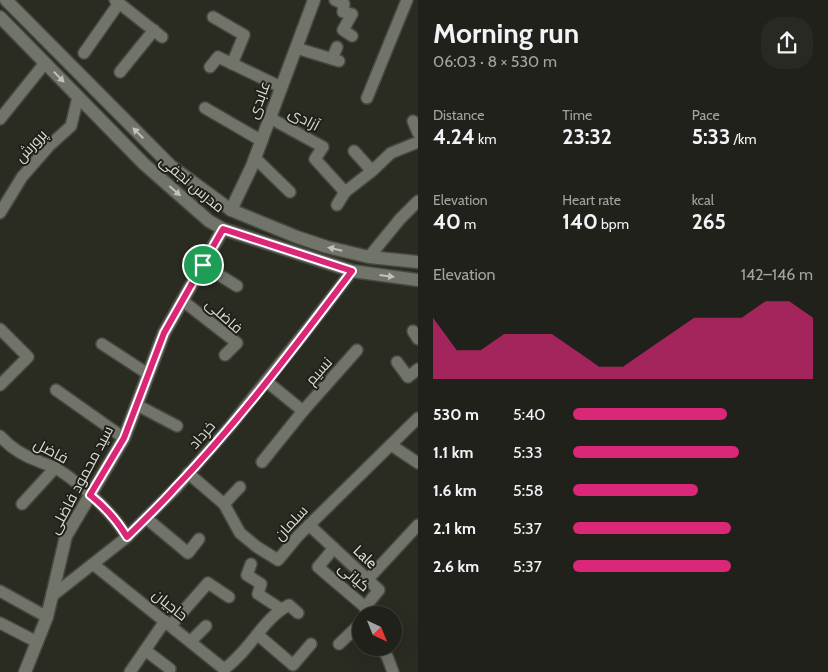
<!DOCTYPE html>
<meta charset="utf-8">
<style>
:root{--surface:#20211a;--page:#282923;--text:#f1f3f6;--muted:#a2a3a2;--line:#3d3e39;--accent:#db2777}
body{margin:0;font-family:Cabin,Cairo,sans-serif;background:var(--page);color:var(--text);height:100vh;display:flex;flex-direction:column;font-size:19px;white-space:nowrap}
*{box-sizing:border-box;margin:0}
p{font-size:16px;color:var(--muted)}
.icon{flex:none;width:28px;height:28px;fill:none;stroke:currentColor;stroke-width:2;stroke-linecap:round;stroke-linejoin:round}
.map{position:relative;flex:1;overflow:hidden}
.sheet{display:flex;flex-direction:column;background:var(--surface);width:410px}
.sheet>*{flex:none}
.needle{width:32px;rotate:137deg}
.tools{position:absolute;left:352px;top:606px;display:grid;gap:10px}
.tools a{display:grid;place-items:center;width:50px;height:50px;border-radius:50%;background:var(--surface);box-shadow:0 5px 20px #0002,0 0 0 1px var(--line);font-size:25px}
.pin{position:absolute;display:grid;place-items:center;width:42px;height:42px;color:#fff;margin:-21px;border:2px solid #fff;border-radius:50%;box-shadow:0 1px 5px #0007}
.round{display:grid;place-items:center;flex:none;width:52px;height:52px;border-radius:20px;background:var(--page)}
.headline{display:flex;align-items:center;justify-content:space-between;height:85px;padding:0 15px}
h1{font-size:28px;font-weight:700;line-height:38px}
.stats{display:grid;grid-template-columns:repeat(3,1fr);gap:8px;height:85px;padding:5px 15px}
.stats div{display:grid;align-content:center}
.stats b{font-size:21px;font-weight:700}
.stats small{font-size:14px;font-weight:400}
.stats p{font-size:14px}
.chart{height:140px;padding:10px 15px}
.chart p{display:flex;justify-content:space-between}
.chart svg{width:100%;height:90px;margin-top:5px;fill:var(--accent);opacity:.7}
ul{padding:0 15px;list-style:none;font-size:16px}
li{display:grid;grid-template-columns:80px 60px 1fr;align-items:center;height:38px}
li i{height:12px;border-radius:6px;background:var(--accent)}
main{display:flex;flex:1;min-height:0}
.map>svg:first-child{display:block}
.lines{fill:none;stroke-linecap:round;stroke-linejoin:round}
.street-casing{stroke:#464841;stroke-width:14}
.secondary-casing{stroke:#464841;stroke-width:15}
.street{stroke:#717469;stroke-width:11}
.secondary{stroke:#717469;stroke-width:12}
.oneway{fill:#c0c2bb}
.route-casing{stroke:#fff;stroke-width:10}
.route{stroke:#db2777;stroke-width:6}
.labels{text-anchor:middle;dominant-baseline:central;stroke-width:4;stroke-linejoin:round;paint-order:stroke}
.street-label{font-size:15px;fill:#dbdcd6;stroke:#202219}
</style>
<main>
<div class="map">
<svg width="418" height="672" viewBox="0 0 418 672">
<rect width="100%" height="100%" fill="#2a2c22"/>
<g class="lines">
<defs>
<g id="street">
<path d="M 115,0 L 162,37"/>
<path d="M 335,0 L 344,4 L 343,12 L 352,14 L 343,30 L 352,36"/>
<path d="M 213,17 L 244,35 L 232,64"/>
<path d="M 296,48 L 339,61"/>
<path d="M 84,53 L 119,3"/>
<path d="M 332,59 L 337,47"/>
<path d="M 210,67 L 218,57 L 281,87"/>
<path d="M 120,72 L 154,30"/>
<path d="M 367,98 L 407,0"/>
<path d="M 205,108 L 262,141"/>
<path d="M 270,118 L 323,147 L 315,159 L 345,192"/>
<path d="M 0,119 L 45,63"/>
<path d="M 413,121 L 418,133"/>
<path d="M 354,151 L 372,171"/>
<path d="M 255,158 L 290,192"/>
<path d="M 337,205 L 345,192 L 372,171 L 391,153 L 418,142"/>
<path d="M 0,213 L 22,177 L 50,145 L 71,126 L 78,97"/>
<path d="M 369,257 L 400,219 L 418,201"/>
<path d="M 203,265 L 237,286"/>
<path d="M 183,301 L 237,343 L 225,355"/>
<path d="M 0,329 L 28,357 L 0,385"/>
<path d="M 413,331 L 418,339"/>
<path d="M 102,344 L 148,374"/>
<path d="M 397,362 L 408,377 L 418,369"/>
<path d="M 266,381 L 303,411"/>
<path d="M 56,390 L 124,438"/>
<path d="M 137,405 L 177,426"/>
<path d="M 0,436 C 10,447 24,456 38,461 C 44,464 50,465 56,468 C 82,485 111,510 127,537"/>
<path d="M 391,445 L 418,463"/>
<path d="M 262,462 L 303,411 L 357,350"/>
<path d="M 188,473 L 224,504 L 240,533 L 257,547 L 278,560 L 298,536 L 418,418"/>
<path d="M 22,504 L 55,468"/>
<path d="M 224,504 L 240,487"/>
<path d="M 146,518 L 188,553 L 199,539"/>
<path d="M 309,525 L 379,590 L 365,607 L 366,615"/>
<path d="M 334,548 L 318,567 L 365,607"/>
<path d="M 93,564 L 224,669 L 224,672"/>
<path d="M 251,564 L 247,575 L 261,584 L 258,594 L 281,609"/>
<path d="M 368,579 L 418,525"/>
<path d="M 0,591 L 47,617"/>
<path d="M 52,596 L 127,537 L 177,487 L 231,425 L 309,327 L 352,271"/>
<path d="M 0,623 L 37,642"/>
<path d="M 171,625 L 208,583 L 229,597"/>
<path d="M 258,635 L 293,665 L 311,644"/>
<path d="M 191,641 L 206,626"/>
<path d="M 339,644 L 361,623"/>
<path d="M 380,648 L 387,656 L 393,672"/>
<path d="M 145,650 L 170,669"/>
<path d="M 224,669 C 250,651 263,618 289,605 L 298,613"/>
<path d="M 130,672 L 165,621"/>
</g>
<g id="secondary">
<path d="M 6,0 L 171,166 L 231,210 L 297,237 L 327,247 L 369,257 L 418,262"/>
<path d="M 0,17 L 144,164 L 209,221 L 223,229 L 352,271 L 418,280"/>
<path d="M 231,210 L 252,166 L 314,0"/>
<path d="M 25,672 L 47,617 L 66,536 L 124,438 L 164,333 L 223,229"/>
</g>
</defs>
<use href="#street" class="street-casing"/>
<use href="#secondary" class="secondary-casing"/>
<use href="#street" class="street"/>
<use href="#secondary" class="secondary"/>
</g>
<defs><path id="oneway-solid" d="M-6-.8H1V-3.2L6.5 0L1 3.2V.8H-6Z" transform="scale(1.25)"/></defs>
<g class="oneway">
<use href="#oneway-solid" transform="translate(59 77) rotate(46)"/>
<use href="#oneway-solid" transform="translate(138 133) rotate(-135)"/>
<use href="#oneway-solid" transform="translate(175 191) rotate(41)"/>
<use href="#oneway-solid" transform="translate(335 249) rotate(-167)"/>
<use href="#oneway-solid" transform="translate(387 276) rotate(7)"/>
</g>
<g class="lines">
<defs>
<path id="route" d="M 223,229 L 352,271 C 296,345 239,421 175,488 C 160,505 143,521 127,537 C 117,520 105,507 90,495 L 124,438 L 164,333 Z"/>
</defs>
<use href="#route" class="route-casing"/>
<use href="#route" class="route"/>
</g>
<g class="labels">
<g class="street-label">
<text transform="translate(259 100) rotate(-70)">عابدی</text>
<text transform="translate(304 119) rotate(28)">آزادی</text>
<text transform="translate(31 146) rotate(-47)">پرورش</text>
<text transform="translate(192 184) rotate(40)">مدرس نجفی</text>
<text transform="translate(224 316) rotate(42)">فاضلی</text>
<text transform="translate(319 371) rotate(-48)">نسیم</text>
<text transform="translate(202 435) rotate(-49)">خرداد</text>
<text transform="translate(51 451) rotate(28)">فاضل</text>
<text transform="translate(81 480) rotate(-62)">سید محمود فاضلی</text>
<text transform="translate(291 523) rotate(-47)">سلمان</text>
<text transform="translate(365 557) rotate(43)">Lale</text>
<text transform="translate(354 577) rotate(41)">کیانی</text>
<text transform="translate(170 605) rotate(39)">حاجیان</text>
</g>
</g>
</svg>
<div class="tools">
<a><svg class="needle" viewBox="-14 -14 28 28"><path d="M0-13l5 13h-10z" fill="#e53935"/><path d="M0 13l5-13h-10z" fill="#a2a3a2"/></svg></a>
</div>
<div class="pin" style="left:203px;top:265px;background:#1e9e55"><svg class="icon" aria-label="arrive" viewBox="0 0 24 24"><path d="M6 21V4h12l-3 4 3 4H6"/></svg></div>
</div>
<section class="sheet">
<div class="headline"><div><h1>Morning run</h1><p>06:03 · 8 × 530 m</p></div><a class="round"><svg class="icon" aria-label="share" viewBox="0 0 24 24"><path d="M12 15V3M7 8l5-5 5 5M5 13v7h14v-7"/></svg></a></div>
<div class="stats">
<div><p>Distance</p><b>4.24<small> km</small></b></div>
<div><p>Time</p><b>23:32</b></div>
<div><p>Pace</p><b>5:33<small> /km</small></b></div>
</div>
<div class="stats">
<div><p>Elevation</p><b>40<small> m</small></b></div>
<div><p>Heart rate</p><b>140<small> bpm</small></b></div>
<div><p>kcal</p><b>265</b></div>
</div>
<div class="chart"><p><span>Elevation</span>142–146 m</p>
<svg viewBox="0 0 160 44" preserveAspectRatio="none"><path d="M0 44V14L10 30L20 30L30 22L40 22L50 22L60 30L70 38L80 38L90 30L100 22L110 14L120 14L130 14L140 6L150 6L160 14V44z"/></svg>
</div>
<ul>
<li><b>530 m</b>5:40<i style="width:64%"></i></li>
<li><b>1.1 km</b>5:33<i style="width:69%"></i></li>
<li><b>1.6 km</b>5:58<i style="width:52%"></i></li>
<li><b>2.1 km</b>5:37<i style="width:66%"></i></li>
<li><b>2.6 km</b>5:37<i style="width:66%"></i></li>
</ul>
</section>
</main>
